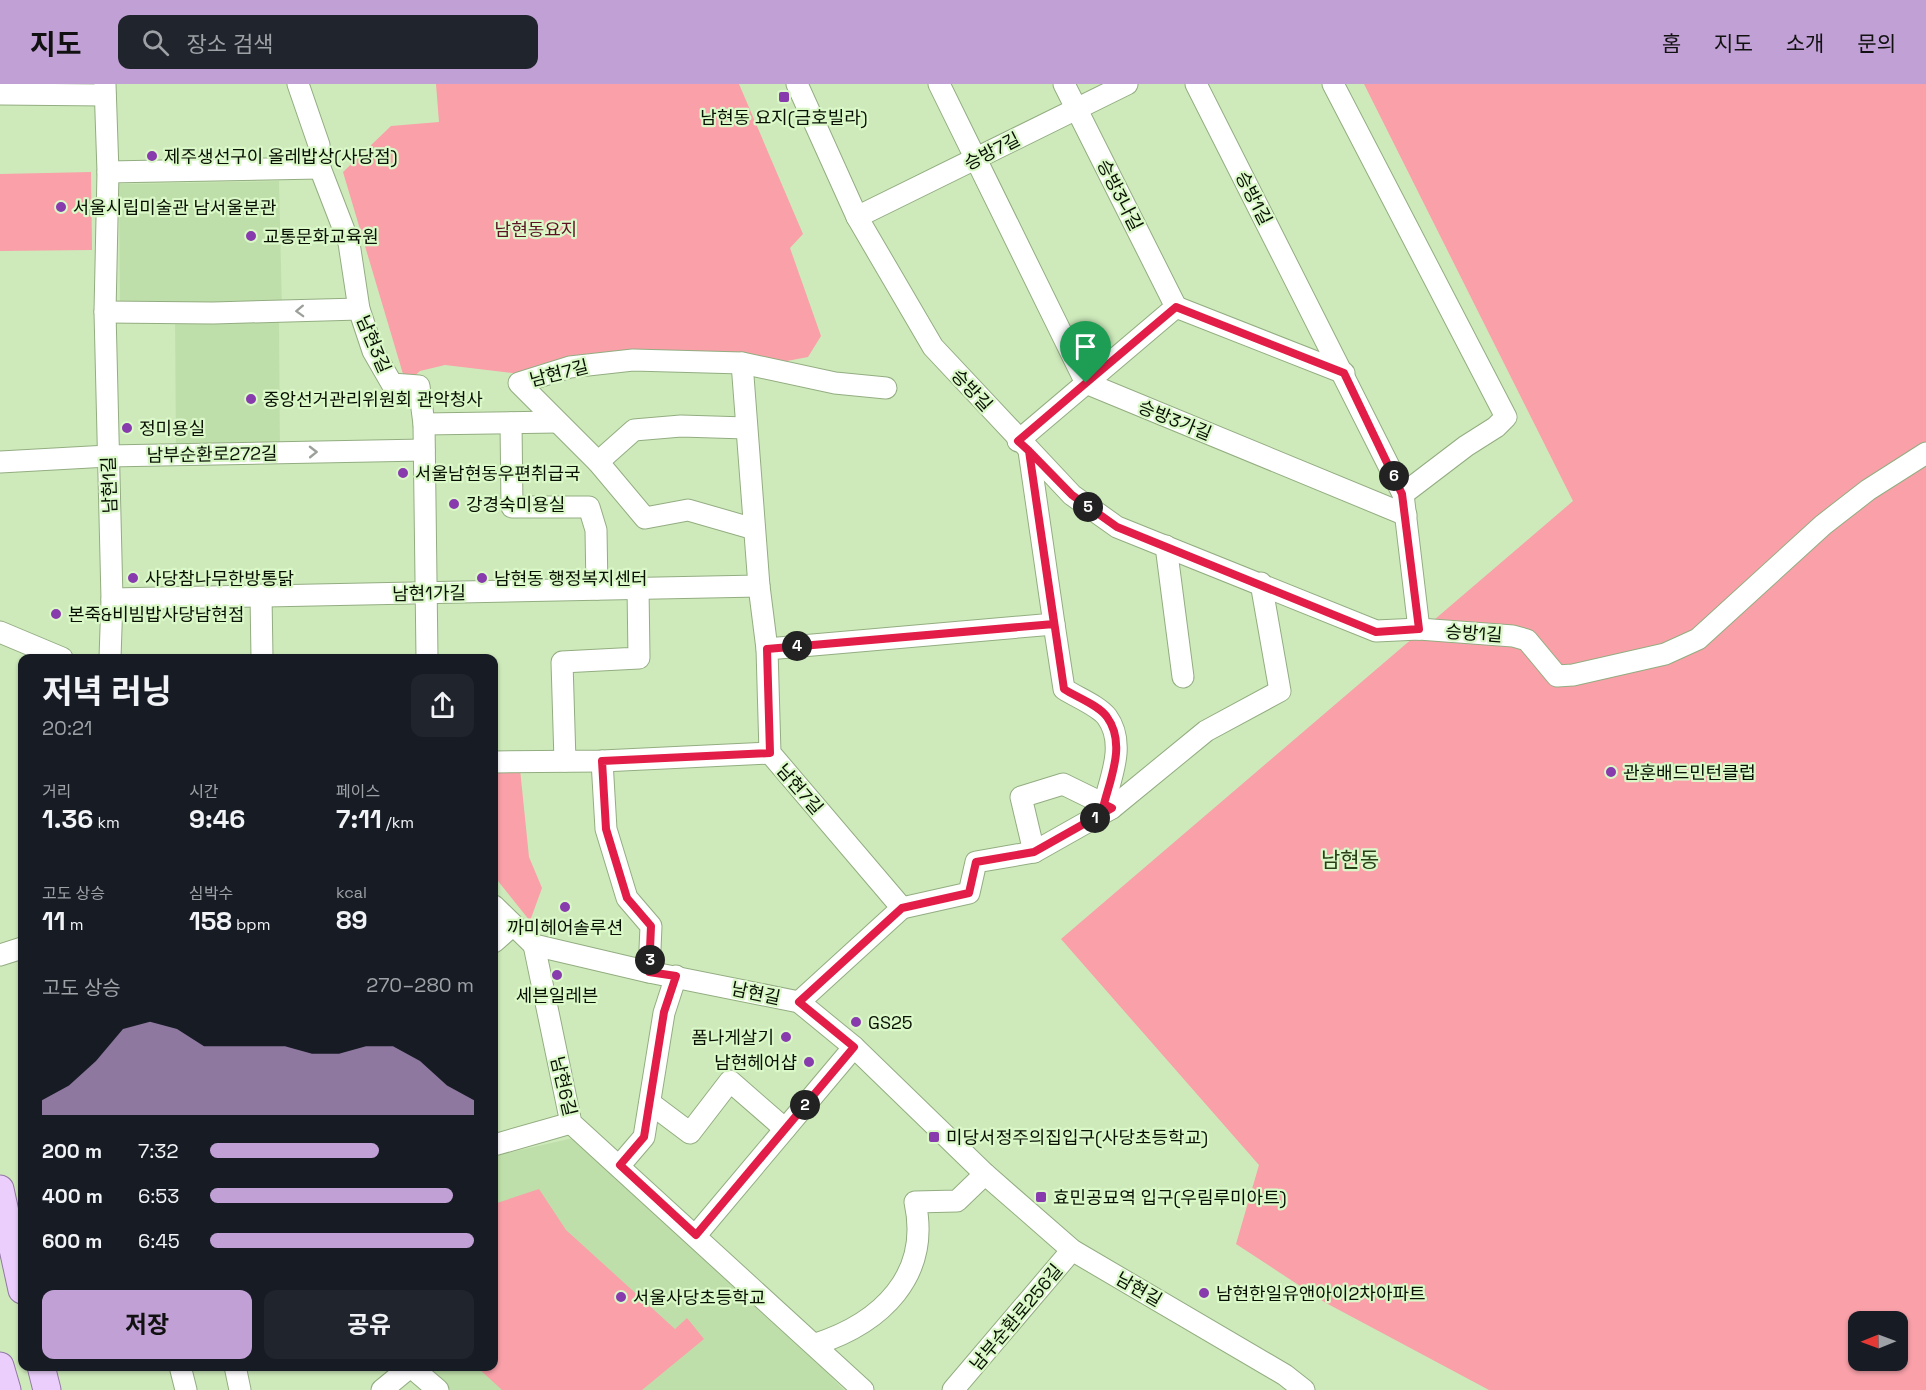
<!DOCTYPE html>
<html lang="ko">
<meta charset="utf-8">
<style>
:root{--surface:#171b24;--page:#20242c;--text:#f1f3f6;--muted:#9ea1a6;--accent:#c1a0d5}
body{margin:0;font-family:"Space Grotesk","Noto Sans KR",sans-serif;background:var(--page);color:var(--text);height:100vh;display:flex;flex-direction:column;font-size:22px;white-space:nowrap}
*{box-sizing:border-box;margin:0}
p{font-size:20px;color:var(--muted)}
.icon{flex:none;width:33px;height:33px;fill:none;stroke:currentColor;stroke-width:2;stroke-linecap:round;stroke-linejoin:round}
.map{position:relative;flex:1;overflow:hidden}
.drawer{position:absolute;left:18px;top:570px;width:480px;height:717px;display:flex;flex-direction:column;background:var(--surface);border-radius:12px;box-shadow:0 2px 4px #0004}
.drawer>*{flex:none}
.needle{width:39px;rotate:269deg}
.tools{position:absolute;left:1848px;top:1227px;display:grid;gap:12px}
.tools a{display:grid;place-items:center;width:60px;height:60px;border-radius:12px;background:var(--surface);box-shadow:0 2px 4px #0004;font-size:30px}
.pin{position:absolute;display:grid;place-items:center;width:51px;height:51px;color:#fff;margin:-62px -26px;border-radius:50% 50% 50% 0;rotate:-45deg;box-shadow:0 0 6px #0007}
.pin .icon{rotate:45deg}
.km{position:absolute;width:30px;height:30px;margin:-15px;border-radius:50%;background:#222;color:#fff;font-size:16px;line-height:30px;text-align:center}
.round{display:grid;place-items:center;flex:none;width:63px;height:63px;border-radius:12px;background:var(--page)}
.overview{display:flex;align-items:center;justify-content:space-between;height:102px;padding:0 24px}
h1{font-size:33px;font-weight:700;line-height:45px}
.metrics{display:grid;grid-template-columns:repeat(3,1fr);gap:9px;height:102px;padding:6px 24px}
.metrics div{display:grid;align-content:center}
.metrics b{font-size:26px;font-weight:700}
.metrics small{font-size:16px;font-weight:400}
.metrics p{font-size:16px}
.chart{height:168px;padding:12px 24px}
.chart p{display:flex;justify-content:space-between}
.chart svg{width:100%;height:108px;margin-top:6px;fill:var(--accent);opacity:.7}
.button{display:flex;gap:12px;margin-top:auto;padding:12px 24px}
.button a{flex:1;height:69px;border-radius:12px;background:var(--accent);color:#111;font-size:24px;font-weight:700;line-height:69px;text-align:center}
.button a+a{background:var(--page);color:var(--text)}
ul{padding:0 24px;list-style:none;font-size:20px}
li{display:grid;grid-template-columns:96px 72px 1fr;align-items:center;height:45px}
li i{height:15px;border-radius:8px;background:var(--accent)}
header{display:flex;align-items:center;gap:36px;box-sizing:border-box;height:84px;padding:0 30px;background:var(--accent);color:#111}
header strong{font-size:28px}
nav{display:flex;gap:33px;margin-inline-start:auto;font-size:21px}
.search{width:420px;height:54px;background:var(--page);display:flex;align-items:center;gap:15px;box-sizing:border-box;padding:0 21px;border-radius:12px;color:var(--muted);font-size:22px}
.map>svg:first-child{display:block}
.built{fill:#bfdfaa}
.green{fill:#f9a0a9;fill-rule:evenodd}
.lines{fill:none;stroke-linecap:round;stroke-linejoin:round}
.minor-casing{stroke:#93ad81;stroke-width:23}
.major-casing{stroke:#9377a4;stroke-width:29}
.minor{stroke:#fff;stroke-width:21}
.major{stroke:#ebcefc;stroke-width:27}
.oneway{stroke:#9ca09a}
.route-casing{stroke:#fff;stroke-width:12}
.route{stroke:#e11d48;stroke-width:8}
.poi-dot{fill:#873bac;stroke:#dbf8c8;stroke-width:2}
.labels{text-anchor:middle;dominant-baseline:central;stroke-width:4.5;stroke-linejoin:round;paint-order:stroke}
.poi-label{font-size:18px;fill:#081103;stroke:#dbf8c8;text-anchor:start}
.street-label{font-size:18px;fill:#081103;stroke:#dbf8c8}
.park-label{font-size:18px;fill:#5d1123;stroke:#dbf8c8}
.quarter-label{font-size:21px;fill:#293f17;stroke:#dbf8c8}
</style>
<header>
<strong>지도</strong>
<div class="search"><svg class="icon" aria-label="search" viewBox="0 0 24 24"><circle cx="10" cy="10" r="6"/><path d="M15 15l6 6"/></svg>장소 검색</div>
<nav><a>홈</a><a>지도</a><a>소개</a><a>문의</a></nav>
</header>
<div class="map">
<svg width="1926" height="1306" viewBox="0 0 1926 1306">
<rect width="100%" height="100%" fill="#ceeabb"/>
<g class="built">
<path d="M 279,97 L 282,223 L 120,227 L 119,100 Z"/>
<path d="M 279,235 L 280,366 L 176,368 L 175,237 Z"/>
<path d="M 573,1054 L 807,1268 L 844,1306 L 443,1306 L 423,1283 L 494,1282 L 494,1072 Z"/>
</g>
<g class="green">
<path d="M 436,0 L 739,0 L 803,150 L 790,164 L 821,252 L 808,273 L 761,282 L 635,273 L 537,292 L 445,281 L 420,287 L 406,300 L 343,88 L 391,42 L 439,38 Z"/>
<path d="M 1364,0 L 1926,0 L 1926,1306 L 1489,1306 L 1326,1219 L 1236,1160 L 1259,1081 L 1061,855 L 1573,417 ZM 1858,1238 L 1898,1238 L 1898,1276 L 1858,1276 Z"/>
<path d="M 91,88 L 92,166 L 0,167 L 0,90 Z"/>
<path d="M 494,685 L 520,685 L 529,773 L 542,804 L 530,837 L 494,792 Z"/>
<path d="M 539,1105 L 566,1146 L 675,1245 L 687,1234 L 704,1255 L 642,1306 L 502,1306 L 477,1283 L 494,1282 L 494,1120 Z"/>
</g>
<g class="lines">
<defs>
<g id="minor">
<path d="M 105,0 L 108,88 L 105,228 L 112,515 L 110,574"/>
<path d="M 298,0 L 319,61 L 320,84 L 349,159 L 359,225 L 373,267 L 392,300 L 419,302 L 424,340 L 427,574"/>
<path d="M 797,0 L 857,133 L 933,263 L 1072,411 L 1117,443 L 1376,547 L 1419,545 L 1513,552 L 1527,556 L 1557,592 L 1573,591 L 1665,570 L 1698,555 L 1823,441 L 1868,406 L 1926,369"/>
<path d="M 939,0 L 1086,299 L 1406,431"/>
<path d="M 1064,0 L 1176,223"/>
<path d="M 1196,0 L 1403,410 L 1419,545"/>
<path d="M 1333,0 L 1506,333 L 1496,343 L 1466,362 L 1403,410"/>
<path d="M 0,10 L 105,11"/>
<path d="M 108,88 L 320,84"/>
<path d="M 857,133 L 1127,0"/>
<path d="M 105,228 L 213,229 L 359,225"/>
<path d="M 742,279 L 835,299 L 886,304"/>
<path d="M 511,339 L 512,423 L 589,423 L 596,446 L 597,505"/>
<path d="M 424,340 L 557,338"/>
<path d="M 1018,357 L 1176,223 L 1344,289"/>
<path d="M 0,378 L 108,372 L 424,366"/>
<path d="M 598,378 L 634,346 L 681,342 L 746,344"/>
<path d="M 754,445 L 688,426 L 645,434 L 598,378 L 519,299 L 570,283 L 633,276 L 742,279 L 759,502 L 767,565 L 770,669 L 902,824 L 799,918"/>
<path d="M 1166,462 L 1183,593"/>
<path d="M 261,511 L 262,574"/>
<path d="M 112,515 L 759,502"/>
<path d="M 1054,540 L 1064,605 C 1076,613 1099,622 1107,633 C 1126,659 1111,693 1104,720"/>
<path d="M 0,548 L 62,574"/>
<path d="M 767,565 L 1054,540 L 1029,367"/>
<path d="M 565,677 L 562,578 L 639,574 L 638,503"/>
<path d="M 602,677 L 606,745 L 627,814 L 651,842 L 649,888"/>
<path d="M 494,678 L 602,677 L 770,669"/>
<path d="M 1034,768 L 1021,713 L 1063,700 L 1112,724"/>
<path d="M 494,822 L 534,861 L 649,888 L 799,918 L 854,963 L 985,1090 L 1072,1166 L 1285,1291 L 1304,1306"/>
<path d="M 902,824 L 969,809 L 976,778 L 1034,768 L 1112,724 L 1206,647 L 1280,607 L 1261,499"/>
<path d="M 494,858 L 512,842"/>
<path d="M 534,861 L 571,1039 L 863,1306"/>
<path d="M 0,871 L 22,864"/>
<path d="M 650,1019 L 690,1049 L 730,997 L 785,1045"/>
<path d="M 494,1061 L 571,1039"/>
<path d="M 620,1081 L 644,1053 L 664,929 L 676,892"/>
<path d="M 696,1151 L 854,963"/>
<path d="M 816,1260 C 881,1239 931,1192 915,1118 L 957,1117 L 985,1090"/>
<path d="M 180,1282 L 186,1306"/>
<path d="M 235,1282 L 240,1306"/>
<path d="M 410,1282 L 438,1306"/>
<path d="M 382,1306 L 410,1283"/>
<path d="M 953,1306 L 1072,1166"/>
</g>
<g id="major">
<path d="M 0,1105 L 22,1206"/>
<path d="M 0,1282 L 7,1306"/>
<path d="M 41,1282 L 47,1306"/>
</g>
</defs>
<use href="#minor" class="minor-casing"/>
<use href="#major" class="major-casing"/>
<use href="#minor" class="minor"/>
<use href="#major" class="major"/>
</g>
<defs><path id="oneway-chevron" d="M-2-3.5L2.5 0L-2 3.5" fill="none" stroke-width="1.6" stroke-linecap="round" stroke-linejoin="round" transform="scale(1.5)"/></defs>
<g class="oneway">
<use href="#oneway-chevron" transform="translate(300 227) rotate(178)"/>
<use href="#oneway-chevron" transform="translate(313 368) rotate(-1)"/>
</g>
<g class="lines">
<defs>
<path id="route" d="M 1086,299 L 1018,357 L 1029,367 L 1064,605 C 1076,613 1099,621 1107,633 C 1126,659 1111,693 1104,720 L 1112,724 L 1034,768 L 976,778 L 969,809 L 902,824 L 799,918 L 854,963 L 696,1151 L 620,1081 L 644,1053 L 664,928 L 676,892 L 649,888 L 651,842 L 627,814 L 606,745 L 602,677 L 770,669 L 767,565 L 1054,540 L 1029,367 L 1072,411 L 1117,443 L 1376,548 L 1419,545 L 1402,410 L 1344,289 L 1176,223 L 1086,299"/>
</defs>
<use href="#route" class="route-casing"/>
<use href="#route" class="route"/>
</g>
<g class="poi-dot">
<rect x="778" y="7" width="12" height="12" rx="3"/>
<circle cx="152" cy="72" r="6"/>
<circle cx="61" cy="123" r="6"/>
<circle cx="251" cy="152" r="6"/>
<circle cx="251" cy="315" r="6"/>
<circle cx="127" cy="344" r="6"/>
<circle cx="403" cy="389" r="6"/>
<circle cx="454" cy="420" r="6"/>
<circle cx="133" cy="494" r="6"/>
<circle cx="482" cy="494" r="6"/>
<circle cx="56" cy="530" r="6"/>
<circle cx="1611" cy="688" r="6"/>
<circle cx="565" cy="823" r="6"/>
<circle cx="557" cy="891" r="6"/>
<circle cx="856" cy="938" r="6"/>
<circle cx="786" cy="953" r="6"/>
<circle cx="809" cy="978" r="6"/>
<rect x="928" y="1047" width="12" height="12" rx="3"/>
<rect x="1035" y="1107" width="12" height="12" rx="3"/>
<circle cx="1204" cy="1209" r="6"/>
<circle cx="621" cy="1213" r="6"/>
</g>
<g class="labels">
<g class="poi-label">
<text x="784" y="33" text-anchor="middle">남현동 요지(금호빌라)</text>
<text x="164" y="72">제주생선구이 올레밥상(사당점)</text>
<text x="73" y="123">서울시립미술관 남서울분관</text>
<text x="263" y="152">교통문화교육원</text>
<text x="263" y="315">중앙선거관리위원회 관악청사</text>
<text x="139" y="344">정미용실</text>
<text x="415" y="389">서울남현동우편취급국</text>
<text x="466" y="420">강경숙미용실</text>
<text x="145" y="494">사당참나무한방통닭</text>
<text x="494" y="494">남현동 행정복지센터</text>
<text x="68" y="530">본죽&amp;비빔밥사당남현점</text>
<text x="1623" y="688">관훈배드민턴클럽</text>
<text x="565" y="843" text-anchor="middle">까미헤어솔루션</text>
<text x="557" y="911" text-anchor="middle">세븐일레븐</text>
<text x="868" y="938">GS25</text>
<text x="774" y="953" text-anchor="end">폼나게살기</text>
<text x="797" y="978" text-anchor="end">남현헤어샵</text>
<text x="946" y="1053">미당서정주의집입구(사당초등학교)</text>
<text x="1053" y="1113">효민공묘역 입구(우림루미아트)</text>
<text x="1216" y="1209">남현한일유앤아이2차아파트</text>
<text x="633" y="1213">서울사당초등학교</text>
</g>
<g class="street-label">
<text transform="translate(992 67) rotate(-27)">승방7길</text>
<text transform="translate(1120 111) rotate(63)">승방3나길</text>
<text transform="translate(1254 114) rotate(63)">승방1길</text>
<text transform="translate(374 260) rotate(67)">남현3길</text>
<text transform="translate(559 289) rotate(-14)">남현7길</text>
<text transform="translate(972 306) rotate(47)">승방길</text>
<text transform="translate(1175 336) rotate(22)">승방3가길</text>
<text transform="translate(212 370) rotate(-1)">남부순환로272길</text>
<text transform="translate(109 401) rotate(-92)">남현1길</text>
<text transform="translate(429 509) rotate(-1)">남현1가길</text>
<text transform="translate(1474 549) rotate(4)">승방1길</text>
<text transform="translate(800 705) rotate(49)">남현7길</text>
<text transform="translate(756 909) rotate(12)">남현길</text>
<text transform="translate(564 1002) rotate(77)">남현6길</text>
<text transform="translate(1139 1205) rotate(30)">남현길</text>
<text transform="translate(1016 1233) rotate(-50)">남부순환로256길</text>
</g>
<g class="park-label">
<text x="536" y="145">남현동요지</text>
</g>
<g class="quarter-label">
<text x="1350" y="775">남현동</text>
</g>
</g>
</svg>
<div class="tools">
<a><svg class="needle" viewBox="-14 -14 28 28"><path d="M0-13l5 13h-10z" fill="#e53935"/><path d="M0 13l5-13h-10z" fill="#9ea1a6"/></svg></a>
</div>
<div class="pin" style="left:1086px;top:299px;background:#1e9e55"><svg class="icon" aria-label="arrive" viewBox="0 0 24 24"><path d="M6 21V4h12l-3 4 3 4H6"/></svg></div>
<b class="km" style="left:1095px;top:734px">1</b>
<b class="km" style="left:805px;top:1021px">2</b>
<b class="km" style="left:650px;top:876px">3</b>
<b class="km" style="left:797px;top:562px">4</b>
<b class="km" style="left:1088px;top:423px">5</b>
<b class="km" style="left:1394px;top:392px">6</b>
<section class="drawer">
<div class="overview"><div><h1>저녁 러닝</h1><p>20:21</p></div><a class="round"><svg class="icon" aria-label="share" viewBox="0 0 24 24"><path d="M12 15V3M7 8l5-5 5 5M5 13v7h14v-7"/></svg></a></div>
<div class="metrics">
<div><p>거리</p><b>1.36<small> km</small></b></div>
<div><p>시간</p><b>9:46</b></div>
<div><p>페이스</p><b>7:11<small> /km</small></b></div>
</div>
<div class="metrics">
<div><p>고도 상승</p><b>11<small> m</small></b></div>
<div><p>심박수</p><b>158<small> bpm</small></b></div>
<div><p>kcal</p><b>89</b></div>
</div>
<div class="chart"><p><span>고도 상승</span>270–280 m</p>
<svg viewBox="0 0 160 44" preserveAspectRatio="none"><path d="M0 44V38L10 32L20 22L30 9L40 6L50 9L60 16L70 16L80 16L90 16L100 19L110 19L120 16L130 16L140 22L150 32L160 38V44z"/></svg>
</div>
<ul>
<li><b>200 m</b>7:32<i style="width:64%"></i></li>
<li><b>400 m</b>6:53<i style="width:92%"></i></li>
<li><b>600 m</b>6:45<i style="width:100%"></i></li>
</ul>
<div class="button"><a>저장</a><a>공유</a></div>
</section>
</div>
